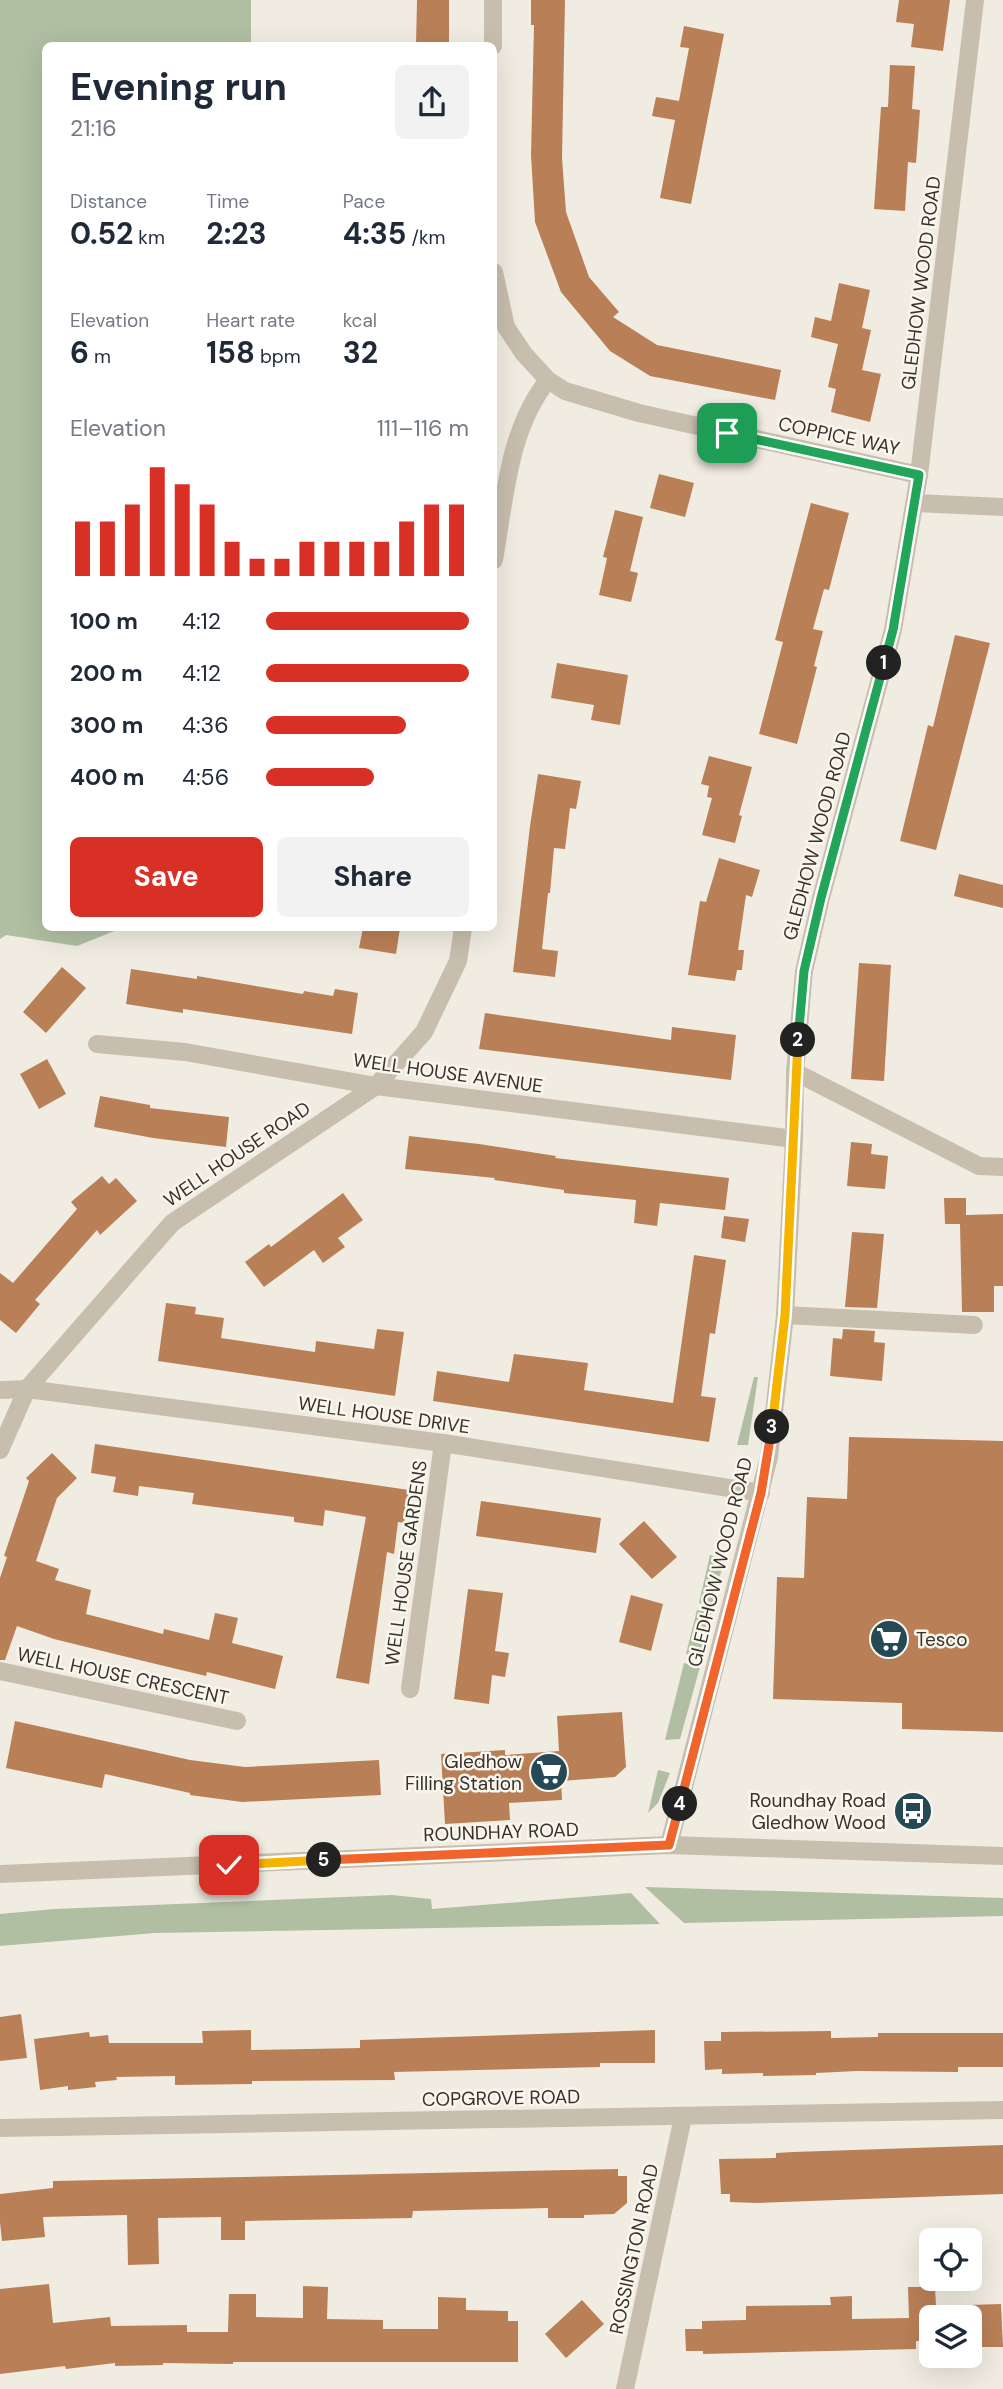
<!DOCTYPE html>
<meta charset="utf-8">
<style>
:root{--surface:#fff;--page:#f2f2f3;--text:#1f2937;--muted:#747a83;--accent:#d93025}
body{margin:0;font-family:"DM Sans",sans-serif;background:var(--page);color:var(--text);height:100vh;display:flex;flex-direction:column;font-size:26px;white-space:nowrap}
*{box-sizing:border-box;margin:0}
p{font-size:23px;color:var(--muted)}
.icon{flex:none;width:38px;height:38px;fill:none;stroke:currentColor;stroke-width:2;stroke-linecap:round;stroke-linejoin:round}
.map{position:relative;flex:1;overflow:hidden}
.panel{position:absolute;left:42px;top:42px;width:455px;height:889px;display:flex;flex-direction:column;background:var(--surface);border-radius:10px;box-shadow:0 7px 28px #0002}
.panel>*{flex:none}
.controls{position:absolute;left:919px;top:2228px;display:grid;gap:14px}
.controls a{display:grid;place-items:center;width:63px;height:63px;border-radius:10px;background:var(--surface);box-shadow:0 7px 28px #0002;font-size:35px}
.pin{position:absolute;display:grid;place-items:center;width:60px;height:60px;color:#fff;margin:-30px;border-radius:14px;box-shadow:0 4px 10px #0006}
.km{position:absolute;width:35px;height:35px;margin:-18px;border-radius:50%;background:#222;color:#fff;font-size:19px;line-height:35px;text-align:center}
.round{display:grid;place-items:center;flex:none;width:74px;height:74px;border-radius:10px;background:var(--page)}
.headline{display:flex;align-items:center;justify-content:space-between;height:119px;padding:0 28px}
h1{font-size:38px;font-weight:700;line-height:52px}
.metrics{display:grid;grid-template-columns:repeat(3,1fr);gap:10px;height:119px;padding:7px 28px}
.metrics div{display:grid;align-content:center}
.metrics b{font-size:30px;font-weight:700}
.metrics small{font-size:19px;font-weight:400}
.metrics p{font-size:19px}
.chart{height:196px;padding:14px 28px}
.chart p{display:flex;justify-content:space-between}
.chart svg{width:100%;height:126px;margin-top:7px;stroke:var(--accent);stroke-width:6}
.primary-button{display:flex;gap:14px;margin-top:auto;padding:14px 28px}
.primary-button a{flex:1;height:80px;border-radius:10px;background:var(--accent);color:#fff;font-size:28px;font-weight:700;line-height:80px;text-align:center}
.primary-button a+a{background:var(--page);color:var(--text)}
ul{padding:0 28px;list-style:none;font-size:23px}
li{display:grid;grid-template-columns:112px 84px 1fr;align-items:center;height:52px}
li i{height:18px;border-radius:9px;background:var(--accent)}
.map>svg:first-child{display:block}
.green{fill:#b0bfa2}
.building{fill:#b98057}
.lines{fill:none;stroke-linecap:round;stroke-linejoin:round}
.minor{stroke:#c8beae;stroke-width:18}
.split-1-casing{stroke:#fff;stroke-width:14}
.split-2-casing{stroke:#fff;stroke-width:14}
.split-3-casing{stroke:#fff;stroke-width:14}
.split-4-casing{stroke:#fff;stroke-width:14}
.split-5-casing{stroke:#fff;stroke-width:14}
.split-6-casing{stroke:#fff;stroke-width:14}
.split-1{stroke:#22a559;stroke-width:9}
.split-2{stroke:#22a559;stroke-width:9}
.split-3{stroke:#f5b400;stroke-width:9}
.split-4{stroke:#f0652b;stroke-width:9}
.split-5{stroke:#f0652b;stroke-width:9}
.split-6{stroke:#f5b400;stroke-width:9}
.labels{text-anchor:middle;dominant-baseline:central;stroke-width:5;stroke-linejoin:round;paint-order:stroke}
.street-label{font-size:19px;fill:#38312c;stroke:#f9f6ed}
.poi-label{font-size:19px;fill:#38312c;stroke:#f9f6ed;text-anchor:end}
</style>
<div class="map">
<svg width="1003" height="2389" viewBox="0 0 1003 2389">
<rect width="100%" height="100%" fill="#f1ece1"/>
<g class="green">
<path d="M 0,0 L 251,0 L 251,45 L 46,46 L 46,928 L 122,928 L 77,946 L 6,935 L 0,939 Z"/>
<path d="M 754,1377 L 758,1377 L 748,1445 L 737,1445 Z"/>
<path d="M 710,1555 L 724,1559 L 713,1606 L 699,1603 Z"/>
<path d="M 697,1610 L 711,1613 L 701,1657 L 686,1654 Z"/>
<path d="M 684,1663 L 700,1667 L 680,1739 L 665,1740 Z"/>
<path d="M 658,1770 L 670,1773 L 658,1803 L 648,1813 Z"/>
<path d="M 645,1887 L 1003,1898 L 1003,1916 L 684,1923 Z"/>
<path d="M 631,1893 L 660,1924 L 155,1933 L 0,1946 L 0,1914 L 54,1909 L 392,1895 L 431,1899 L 432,1909 Z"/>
</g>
<g class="building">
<path d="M 417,0 L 449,0 L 449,46 L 416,46 Z"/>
<path d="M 531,0 L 565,0 L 562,158 L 566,212 L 589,277 L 619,312 L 613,317 L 657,345 L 781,370 L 775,400 L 650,376 L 610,351 L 561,292 L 535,222 L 531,155 L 534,25 L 531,25 Z"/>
<path d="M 899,0 L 950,0 L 943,51 L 911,47 L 914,24 L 896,22 Z"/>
<path d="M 684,26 L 724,34 L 691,204 L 660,198 L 675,120 L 652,116 L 656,97 L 679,101 L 689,48 L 680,47 Z"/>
<path d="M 890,65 L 915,66 L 912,109 L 920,110 L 916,163 L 908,162 L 905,211 L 874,209 L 881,107 L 888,107 Z"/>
<path d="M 839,283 L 870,290 L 862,328 L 871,330 L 862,370 L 881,374 L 870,422 L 831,412 L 836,389 L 828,387 L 838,344 L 811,337 L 815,317 L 831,321 Z"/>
<path d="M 659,474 L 694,483 L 685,517 L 650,508 Z"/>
<path d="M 811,503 L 849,513 L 829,590 L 824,589 L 813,629 L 823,631 L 814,666 L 817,667 L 797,744 L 759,734 L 783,642 L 775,640 Z"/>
<path d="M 615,510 L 643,517 L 630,571 L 638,573 L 631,602 L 599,595 L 607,558 L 603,557 Z"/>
<path d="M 955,635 L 990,643 L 936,850 L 900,841 L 928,725 L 933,727 Z"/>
<path d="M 557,663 L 628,675 L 620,725 L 591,720 L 594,705 L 551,698 Z"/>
<path d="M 709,756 L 752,767 L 739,815 L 742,816 L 735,843 L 702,835 L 712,798 L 707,797 L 709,786 L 701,784 Z"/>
<path d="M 538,774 L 581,781 L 576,809 L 570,808 L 565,849 L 554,848 L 550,893 L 548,893 L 542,949 L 558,951 L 555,977 L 513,972 L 530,826 Z"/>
<path d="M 719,858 L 760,870 L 752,897 L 746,895 L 738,950 L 744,950 L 742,970 L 737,970 L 735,981 L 688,975 L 700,901 L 706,902 Z"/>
<path d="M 959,874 L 1003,885 L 1003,908 L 954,896 Z"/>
<path d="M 363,928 L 400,928 L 396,954 L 359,948 Z"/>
<path d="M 859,963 L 891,965 L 884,1081 L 851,1079 Z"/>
<path d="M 62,967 L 86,988 L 46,1033 L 23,1012 Z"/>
<path d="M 131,969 L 197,979 L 197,976 L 303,994 L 304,991 L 333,996 L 335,989 L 358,993 L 352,1034 L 183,1009 L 183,1013 L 126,1004 Z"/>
<path d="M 485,1013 L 671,1040 L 672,1027 L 736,1035 L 731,1080 L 479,1049 Z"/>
<path d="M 47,1059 L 66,1094 L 39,1109 L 20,1074 Z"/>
<path d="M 100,1096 L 150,1105 L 150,1108 L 229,1117 L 226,1147 L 153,1138 L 94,1127 Z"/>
<path d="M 409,1136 L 479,1144 L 556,1156 L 555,1158 L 729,1178 L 725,1210 L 660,1203 L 657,1226 L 634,1223 L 636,1200 L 564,1193 L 564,1190 L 494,1180 L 495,1178 L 405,1169 Z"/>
<path d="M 851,1142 L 872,1144 L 871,1154 L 888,1156 L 885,1189 L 847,1186 Z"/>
<path d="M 102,1176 L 109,1184 L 116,1178 L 137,1201 L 100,1235 L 97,1230 L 35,1300 L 40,1304 L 16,1333 L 0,1320 L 0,1273 L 13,1283 L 77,1209 L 71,1202 Z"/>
<path d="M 343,1193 L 363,1220 L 338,1238 L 345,1247 L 323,1263 L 314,1250 L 264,1287 L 245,1262 L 269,1244 L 271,1247 Z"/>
<path d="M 944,1198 L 966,1198 L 966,1215 L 1003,1214 L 1003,1286 L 994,1286 L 994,1312 L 962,1312 L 960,1224 L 945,1224 Z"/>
<path d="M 724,1216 L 749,1219 L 745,1242 L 721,1238 Z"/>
<path d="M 852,1232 L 884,1234 L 877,1308 L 845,1307 Z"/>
<path d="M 694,1255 L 726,1260 L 715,1334 L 710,1333 L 701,1396 L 716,1398 L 709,1442 L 433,1401 L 437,1371 L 509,1382 L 514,1354 L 588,1363 L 584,1390 L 673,1403 Z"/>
<path d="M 166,1303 L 196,1307 L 195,1314 L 224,1318 L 221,1338 L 315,1352 L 316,1341 L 374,1349 L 377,1329 L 404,1332 L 395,1396 L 158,1361 Z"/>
<path d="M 843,1329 L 875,1331 L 874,1342 L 885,1343 L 882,1381 L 830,1376 L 833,1338 L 842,1339 Z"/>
<path d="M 849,1437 L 1003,1441 L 1003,1732 L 902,1729 L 902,1703 L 773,1699 L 777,1577 L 804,1578 L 807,1497 L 847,1499 Z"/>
<path d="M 95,1444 L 409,1490 L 404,1523 L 398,1522 L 394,1554 L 387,1552 L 369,1684 L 336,1678 L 366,1517 L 325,1510 L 323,1526 L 294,1522 L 294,1517 L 192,1504 L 194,1493 L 139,1486 L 138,1496 L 113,1492 L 116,1477 L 91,1473 Z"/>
<path d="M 52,1453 L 77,1478 L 57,1498 L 36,1561 L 59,1569 L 55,1580 L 91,1590 L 86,1614 L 163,1634 L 164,1629 L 209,1640 L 215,1613 L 238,1618 L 232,1643 L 283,1656 L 275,1689 L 207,1672 L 206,1676 L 131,1658 L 54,1639 L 17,1626 L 5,1660 L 0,1660 L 0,1578 L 7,1557 L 4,1556 L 29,1481 L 26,1478 Z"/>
<path d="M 481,1501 L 601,1518 L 596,1553 L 476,1536 Z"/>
<path d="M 644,1521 L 677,1557 L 652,1579 L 619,1544 Z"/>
<path d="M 468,1589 L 503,1593 L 495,1651 L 509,1653 L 505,1677 L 492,1675 L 489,1704 L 454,1699 Z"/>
<path d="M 631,1595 L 663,1604 L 651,1651 L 619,1642 Z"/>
<path d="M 622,1712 L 626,1767 L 615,1777 L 561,1781 L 562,1800 L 509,1803 L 510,1820 L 445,1824 L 441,1754 L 505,1750 L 505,1755 L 559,1751 L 557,1716 Z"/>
<path d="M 15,1721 L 190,1760 L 245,1767 L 379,1760 L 381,1795 L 242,1802 L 190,1795 L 190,1793 L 105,1774 L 102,1788 L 6,1768 Z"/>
<path d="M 21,2014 L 27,2058 L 0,2061 L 0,2017 Z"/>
<path d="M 251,2030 L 251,2050 L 360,2048 L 360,2040 L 655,2030 L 655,2063 L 600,2063 L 600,2067 L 394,2072 L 395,2080 L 252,2081 L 252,2084 L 175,2085 L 175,2076 L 116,2077 L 117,2080 L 95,2082 L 96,2087 L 68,2090 L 68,2086 L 40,2090 L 34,2039 L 89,2032 L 90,2037 L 108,2035 L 109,2043 L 203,2043 L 202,2031 Z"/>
<path d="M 831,2031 L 831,2038 L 878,2037 L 878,2033 L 1003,2033 L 1003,2067 L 958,2067 L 958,2072 L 857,2071 L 816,2073 L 816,2075 L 763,2076 L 763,2073 L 722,2074 L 722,2069 L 705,2070 L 704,2041 L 721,2041 L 721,2032 Z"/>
<path d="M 1003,2145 L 1003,2194 L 757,2203 L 730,2202 L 730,2194 L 721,2194 L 719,2159 L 776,2158 L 776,2153 L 793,2152 Z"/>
<path d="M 618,2169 L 618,2176 L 627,2176 L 627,2203 L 614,2214 L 584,2215 L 584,2218 L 548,2218 L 548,2208 L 413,2211 L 412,2218 L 245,2221 L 245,2240 L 221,2240 L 221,2217 L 158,2218 L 159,2264 L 128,2265 L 127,2215 L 43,2217 L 45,2237 L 2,2241 L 0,2222 L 0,2194 L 53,2188 L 53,2181 Z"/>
<path d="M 49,2284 L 53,2323 L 110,2317 L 111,2326 L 187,2325 L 187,2332 L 228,2332 L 229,2294 L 256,2294 L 256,2317 L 303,2318 L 303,2286 L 328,2287 L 327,2319 L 383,2320 L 383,2329 L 438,2329 L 438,2297 L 466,2298 L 466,2310 L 508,2311 L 508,2321 L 518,2321 L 518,2362 L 233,2362 L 233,2364 L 163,2363 L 163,2365 L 115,2366 L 115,2363 L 66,2369 L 65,2366 L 0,2374 L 0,2289 Z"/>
<path d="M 908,2287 L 935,2287 L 936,2306 L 1001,2304 L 1003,2347 L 970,2347 L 970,2317 L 931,2317 L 931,2341 L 916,2341 L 916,2349 L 703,2354 L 703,2351 L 686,2351 L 685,2329 L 702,2329 L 702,2321 L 746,2320 L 746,2306 L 831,2305 L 830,2297 L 852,2296 L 852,2319 L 909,2318 Z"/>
<path d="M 582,2300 L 604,2324 L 566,2358 L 545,2334 Z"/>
</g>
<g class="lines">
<g class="minor">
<path d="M 493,46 L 493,0"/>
<path d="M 494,272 L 506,327 L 524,354 L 548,380 L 565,391 L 639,413 L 919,475"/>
<path d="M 915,503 L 1003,507"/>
<path d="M 494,560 C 505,499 508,430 548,380"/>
<path d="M 97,1044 L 185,1052 L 376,1086 L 794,1139"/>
<path d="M 795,1072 L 979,1166 L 1003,1167"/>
<path d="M 785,1315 L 974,1325"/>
<path d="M 0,1390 L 27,1389 L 443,1443 L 761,1493"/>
<path d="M 0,1450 L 27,1389 L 172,1223 L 376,1086 L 424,1032 L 458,961 L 463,928"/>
<path d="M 0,1671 L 237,1721"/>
<path d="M 410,1689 L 443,1443"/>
<path d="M 669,1845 L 769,1457 L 785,1315 L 794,1139 L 795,1072 L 804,971 L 821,898 L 893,630 L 919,475 L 975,0"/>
<path d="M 0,1874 L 669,1845 L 1003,1856"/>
<path d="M 0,2128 L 1003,2110"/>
<path d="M 625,2389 L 683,2117"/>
</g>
</g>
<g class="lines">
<defs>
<path id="split-1" d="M 727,433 L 919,475 L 893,630 L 884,663"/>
<path id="split-2" d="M 798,1040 L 804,971 L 821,898 L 884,663"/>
<path id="split-3" d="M 772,1427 L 785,1315 L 798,1040"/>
<path id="split-4" d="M 680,1804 L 761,1493 L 772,1427"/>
<path id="split-5" d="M 324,1860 L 669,1845 L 680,1804"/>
<path id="split-6" d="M 229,1865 L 324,1860"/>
</defs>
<use href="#split-1" class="split-1-casing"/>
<use href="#split-2" class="split-2-casing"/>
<use href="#split-3" class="split-3-casing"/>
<use href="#split-4" class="split-4-casing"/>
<use href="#split-5" class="split-5-casing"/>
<use href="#split-6" class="split-6-casing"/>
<use href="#split-1" class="split-1"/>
<use href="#split-2" class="split-2"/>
<use href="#split-3" class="split-3"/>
<use href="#split-4" class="split-4"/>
<use href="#split-5" class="split-5"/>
<use href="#split-6" class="split-6"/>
</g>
<defs>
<symbol id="supermarket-disc" viewBox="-11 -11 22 22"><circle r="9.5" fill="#254a55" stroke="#f9f6ed"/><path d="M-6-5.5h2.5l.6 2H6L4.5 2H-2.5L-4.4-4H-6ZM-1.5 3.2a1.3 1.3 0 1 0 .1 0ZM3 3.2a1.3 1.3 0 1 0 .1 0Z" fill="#fff"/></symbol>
<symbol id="bus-disc" viewBox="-11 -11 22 22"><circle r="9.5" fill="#254a55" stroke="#f9f6ed"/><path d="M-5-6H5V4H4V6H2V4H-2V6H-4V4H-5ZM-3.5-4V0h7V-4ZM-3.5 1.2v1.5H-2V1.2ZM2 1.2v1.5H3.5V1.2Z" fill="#fff"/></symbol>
</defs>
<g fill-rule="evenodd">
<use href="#supermarket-disc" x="867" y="1617" width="44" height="44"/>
<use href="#supermarket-disc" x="527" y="1750" width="44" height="44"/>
<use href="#bus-disc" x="891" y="1789" width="44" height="44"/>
</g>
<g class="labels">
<g class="street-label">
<text transform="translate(921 283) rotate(-83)">GLEDHOW WOOD ROAD</text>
<text transform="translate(839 436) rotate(12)">COPPICE WAY</text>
<text transform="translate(817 836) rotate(-75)">GLEDHOW WOOD ROAD</text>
<text transform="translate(448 1073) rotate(8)">WELL HOUSE AVENUE</text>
<text transform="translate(237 1154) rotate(-34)">WELL HOUSE ROAD</text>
<text transform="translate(384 1415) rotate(8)">WELL HOUSE DRIVE</text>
<text transform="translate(720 1562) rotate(-76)">GLEDHOW WOOD ROAD</text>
<text transform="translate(406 1563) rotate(-82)">WELL HOUSE GARDENS</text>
<text transform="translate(123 1676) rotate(12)">WELL HOUSE CRESCENT</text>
<text transform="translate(501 1832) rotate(-2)">ROUNDHAY ROAD</text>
<text transform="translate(501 2098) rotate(-1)">COPGROVE ROAD</text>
<text transform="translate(634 2249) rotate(-78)">ROSSINGTON ROAD</text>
</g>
<g class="poi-label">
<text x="916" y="1639" text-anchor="start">Tesco</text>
<text x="522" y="1761">Gledhow<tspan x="522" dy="22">Filling Station</tspan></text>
<text x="886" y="1800">Roundhay Road<tspan x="886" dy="22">Gledhow Wood</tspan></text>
</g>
</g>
</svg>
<div class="controls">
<a><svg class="icon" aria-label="locate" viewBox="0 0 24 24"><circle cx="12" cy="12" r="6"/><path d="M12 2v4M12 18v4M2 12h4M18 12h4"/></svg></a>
<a><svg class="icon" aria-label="layers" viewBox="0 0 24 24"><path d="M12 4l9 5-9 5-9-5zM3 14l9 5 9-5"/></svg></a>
</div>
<div class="pin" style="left:727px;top:433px;background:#1e9e55"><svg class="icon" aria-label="arrive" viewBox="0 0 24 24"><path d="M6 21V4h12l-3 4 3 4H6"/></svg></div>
<div class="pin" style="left:229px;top:1865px;background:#d93025"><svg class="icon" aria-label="check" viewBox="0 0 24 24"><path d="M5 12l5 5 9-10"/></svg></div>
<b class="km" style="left:884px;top:663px">1</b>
<b class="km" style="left:798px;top:1040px">2</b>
<b class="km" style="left:772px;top:1427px">3</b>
<b class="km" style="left:680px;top:1804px">4</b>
<b class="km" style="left:324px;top:1860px">5</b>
<section class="panel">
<div class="headline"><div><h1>Evening run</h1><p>21:16</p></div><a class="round"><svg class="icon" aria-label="share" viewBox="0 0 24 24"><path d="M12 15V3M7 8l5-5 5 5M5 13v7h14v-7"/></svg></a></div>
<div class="metrics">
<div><p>Distance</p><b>0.52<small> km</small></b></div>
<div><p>Time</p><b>2:23</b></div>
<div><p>Pace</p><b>4:35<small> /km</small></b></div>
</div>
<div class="metrics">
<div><p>Elevation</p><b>6<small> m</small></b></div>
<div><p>Heart rate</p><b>158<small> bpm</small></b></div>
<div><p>kcal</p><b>32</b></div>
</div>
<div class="chart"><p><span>Elevation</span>111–116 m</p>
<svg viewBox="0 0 160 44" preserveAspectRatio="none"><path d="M5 44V25M15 44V25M25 44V19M35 44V6M45 44V12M55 44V19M65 44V32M75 44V38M85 44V38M95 44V32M105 44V32M115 44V32M125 44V32M135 44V25M145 44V19M155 44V19"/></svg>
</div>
<ul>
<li><b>100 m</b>4:12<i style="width:100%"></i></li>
<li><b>200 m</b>4:12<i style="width:100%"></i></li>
<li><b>300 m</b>4:36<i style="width:69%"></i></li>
<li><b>400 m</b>4:56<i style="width:53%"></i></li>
</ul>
<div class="primary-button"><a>Save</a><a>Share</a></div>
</section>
</div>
